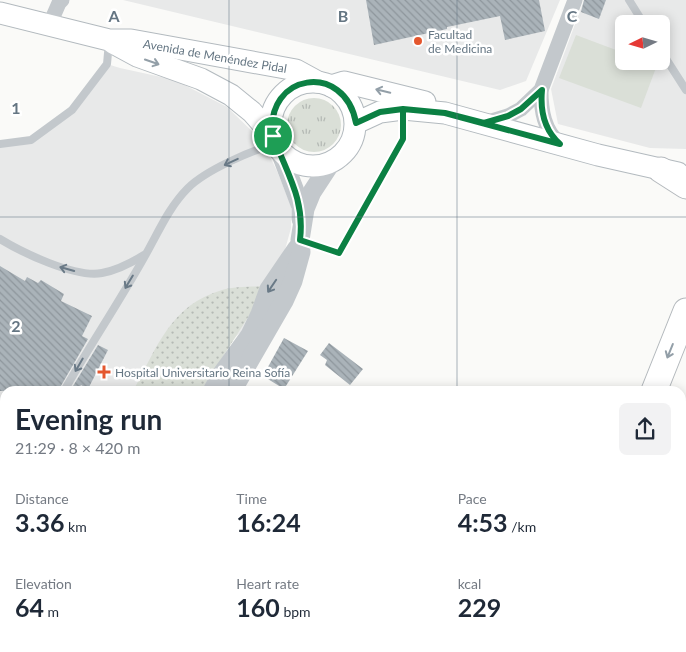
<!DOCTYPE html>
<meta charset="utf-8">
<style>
:root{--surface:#fff;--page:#f2f2f3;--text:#1f2937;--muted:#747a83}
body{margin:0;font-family:Lato,sans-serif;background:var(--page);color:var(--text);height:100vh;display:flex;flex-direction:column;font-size:19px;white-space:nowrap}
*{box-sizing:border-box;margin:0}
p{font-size:16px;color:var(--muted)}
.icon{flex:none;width:28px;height:28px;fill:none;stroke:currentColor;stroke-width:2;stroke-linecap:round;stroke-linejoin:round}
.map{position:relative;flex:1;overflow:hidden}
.side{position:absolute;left:0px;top:386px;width:686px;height:266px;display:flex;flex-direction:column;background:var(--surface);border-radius:15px 15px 0 0;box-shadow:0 2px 12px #0003}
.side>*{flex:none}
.needle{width:32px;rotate:265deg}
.controls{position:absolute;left:615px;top:15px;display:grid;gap:10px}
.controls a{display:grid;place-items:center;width:55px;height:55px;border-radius:8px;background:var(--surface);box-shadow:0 2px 12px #0003;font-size:25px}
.pin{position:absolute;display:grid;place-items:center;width:42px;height:42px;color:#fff;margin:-21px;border:2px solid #fff;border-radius:50%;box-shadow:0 1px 5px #0007}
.round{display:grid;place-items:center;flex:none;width:52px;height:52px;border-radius:8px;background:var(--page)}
.summary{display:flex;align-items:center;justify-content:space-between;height:85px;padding:0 15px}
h1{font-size:28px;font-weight:700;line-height:38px}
.stats{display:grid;grid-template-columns:repeat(3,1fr);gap:8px;height:85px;padding:5px 15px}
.stats div{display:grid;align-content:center}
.stats b{font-size:25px;font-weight:700}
.stats small{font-size:14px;font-weight:400}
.stats p{font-size:14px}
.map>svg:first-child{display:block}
.built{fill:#e8e9e9;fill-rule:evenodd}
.grass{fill:url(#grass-tufts)}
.garden{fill:url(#garden-dots)}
.pitch{fill:#dadfd7}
.building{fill:url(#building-back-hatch)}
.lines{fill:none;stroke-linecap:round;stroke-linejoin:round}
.secondary-casing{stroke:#b3babf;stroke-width:23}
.trunk-casing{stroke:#b4b9bd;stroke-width:27}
.service{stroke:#c3c8cc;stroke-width:8}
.minor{stroke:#c3c8cc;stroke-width:15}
.tertiary{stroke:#c3c8cc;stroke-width:19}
.secondary{stroke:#fff;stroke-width:21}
.trunk{stroke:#fff;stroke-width:25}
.oneway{stroke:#939fa8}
.oneway2{stroke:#6a7a87}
.route-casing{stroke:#fff;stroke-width:10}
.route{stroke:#0b8043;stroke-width:6}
.grid{fill:none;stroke:#657683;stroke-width:1;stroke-opacity:0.55}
.poi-dot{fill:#e4572e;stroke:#fff;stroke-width:2}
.labels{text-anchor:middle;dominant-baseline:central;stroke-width:5;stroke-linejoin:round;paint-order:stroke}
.poi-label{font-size:12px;fill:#657683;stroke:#fff;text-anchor:start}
.street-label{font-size:12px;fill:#657683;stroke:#fff}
.grid-label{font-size:16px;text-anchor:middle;font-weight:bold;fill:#657683;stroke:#fff;stroke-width:5;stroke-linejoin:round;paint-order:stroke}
</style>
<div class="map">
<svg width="686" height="652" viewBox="0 0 686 652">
<defs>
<pattern id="grass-tufts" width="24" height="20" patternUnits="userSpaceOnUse" patternTransform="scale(1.25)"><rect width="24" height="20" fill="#dadfd7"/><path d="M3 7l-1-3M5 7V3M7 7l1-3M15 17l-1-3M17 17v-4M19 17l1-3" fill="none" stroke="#b4b9b4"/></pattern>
<pattern id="garden-dots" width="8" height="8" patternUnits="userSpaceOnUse" patternTransform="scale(1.25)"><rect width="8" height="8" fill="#dadfd7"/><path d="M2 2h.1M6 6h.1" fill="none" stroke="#b4b9b4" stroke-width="1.8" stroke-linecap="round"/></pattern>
<pattern id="building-back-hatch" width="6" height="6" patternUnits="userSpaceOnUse" patternTransform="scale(1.25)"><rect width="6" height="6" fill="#aab3b9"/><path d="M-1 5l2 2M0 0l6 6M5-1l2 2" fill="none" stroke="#8e969c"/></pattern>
</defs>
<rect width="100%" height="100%" fill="#fafaf8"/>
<g class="built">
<path d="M 123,0 L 560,0 L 526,81 L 500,90 Z"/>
<path d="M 584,0 L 686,0 L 686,149 L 650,148 L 558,124 L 551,89 ZM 624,24 L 661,24 L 661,61 L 624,61 Z"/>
<path d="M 107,64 L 120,68 L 175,80 L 227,107 L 260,139 L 265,147 L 277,171 L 291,206 L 291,228 L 283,257 L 247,326 L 219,353 L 197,391 L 5,391 L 5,648 L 24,648 L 19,652 L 0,652 L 0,144 L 31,140 L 72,110 Z"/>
</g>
<circle class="grass" cx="314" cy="125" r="27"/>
<path class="garden" d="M 268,286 L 201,391 L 133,391 C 157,348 170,305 222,290 C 235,286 253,287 268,286 Z"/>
<path class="pitch" d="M 576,35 L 624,53 L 624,61 L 646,61 L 657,65 L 641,108 L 559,78 Z"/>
<g class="building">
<path d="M 366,0 L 539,0 L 545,31 L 505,40 L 500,16 L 447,27 L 447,29 L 374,45 Z"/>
<path d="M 584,0 L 606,0 L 599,19 L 581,12 Z"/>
<path d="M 0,266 L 25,281 L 27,277 L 38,283 L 41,280 L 64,294 L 61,301 L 92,316 L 82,336 L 88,339 L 58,391 L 0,391 Z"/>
<path d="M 284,338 L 308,351 L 284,389 L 263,376 Z"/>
<path d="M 329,343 L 363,369 L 350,385 L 325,365 L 327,360 L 320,355 Z"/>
<path d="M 98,345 L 108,350 L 88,389 L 81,385 L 77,391 L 70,391 Z"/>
</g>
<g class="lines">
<defs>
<g id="secondary">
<path d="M 0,13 L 109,40 L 131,40 L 296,70 L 318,82"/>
<path d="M 113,43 L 137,56 L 201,79 L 231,95 L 252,112 L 273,136"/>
<circle cx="313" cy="124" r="42"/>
<path d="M 331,86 L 344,82 L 425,102"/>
<path d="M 356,123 L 380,112 L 403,109 L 445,113 L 598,155 L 678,173"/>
</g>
<g id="trunk">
<path d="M 661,170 L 686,186"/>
<path d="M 654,391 L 686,311"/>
<path d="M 681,423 L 686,414"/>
<path d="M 681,466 L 686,457"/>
<path d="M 681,519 L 686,512"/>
<path d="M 556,652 L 558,648"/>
<path d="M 593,652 L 596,648"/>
</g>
</defs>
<use href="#secondary" class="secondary-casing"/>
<use href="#trunk" class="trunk-casing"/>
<g class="service">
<path d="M 629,0 L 644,24"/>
<path d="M 661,51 L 686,90"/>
<path d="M 0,144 L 31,140 L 72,110 L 107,64 L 109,42"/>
<path d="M 0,239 C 23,253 75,278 102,273 C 118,270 131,263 144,255"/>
<path d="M 301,241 L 339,253 L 403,139 L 403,111"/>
<path d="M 64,391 C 90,345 120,301 146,254 C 159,231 169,207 188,188 C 206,170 252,150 276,144"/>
<path d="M 0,500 L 5,492"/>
<path d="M 105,650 L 108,652"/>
</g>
<g class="minor">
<path d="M 49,26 L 59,3 L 62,0"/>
<path d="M 541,90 C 541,111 544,130 560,144"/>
<path d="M 485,123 L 508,116 L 521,109 L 541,90 L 575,0"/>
</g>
<g class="tertiary">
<path d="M 279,149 L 301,207 L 301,219"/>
<path d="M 212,391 L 223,372 L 250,335 L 260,314 L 269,289 L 297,248"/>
<path d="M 232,391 L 284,301 L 293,281 L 301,252 L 300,240 L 305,209 L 312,192 L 331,163"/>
<path d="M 37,652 L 42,648"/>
<path d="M 69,652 L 74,648"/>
</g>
<use href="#secondary" class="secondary"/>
<use href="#trunk" class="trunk"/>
</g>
<defs><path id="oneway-shaft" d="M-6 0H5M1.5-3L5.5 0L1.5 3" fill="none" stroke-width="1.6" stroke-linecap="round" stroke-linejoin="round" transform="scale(1.25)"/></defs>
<g class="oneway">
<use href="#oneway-shaft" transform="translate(152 62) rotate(19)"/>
<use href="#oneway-shaft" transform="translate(383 91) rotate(-166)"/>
<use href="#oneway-shaft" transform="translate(670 351) rotate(112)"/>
</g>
<g class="oneway2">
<use href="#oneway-shaft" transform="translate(231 162) rotate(155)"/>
<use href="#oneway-shaft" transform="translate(67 269) rotate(-164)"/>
<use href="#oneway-shaft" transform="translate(129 282) rotate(121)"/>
<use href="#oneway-shaft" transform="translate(272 286) rotate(124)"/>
<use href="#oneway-shaft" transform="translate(79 365) rotate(120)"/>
</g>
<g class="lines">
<defs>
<path id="route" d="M 273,136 C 287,174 305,199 300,240 L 339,253 L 403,139 L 403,109 L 445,113 L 560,144 C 544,130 540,111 542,90 L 521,109 L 508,116 L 484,123 L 445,113 L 403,109 L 380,112 L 356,123 C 345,61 264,73 273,136"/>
</defs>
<use href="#route" class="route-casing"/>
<use href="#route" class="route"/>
</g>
<path class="grid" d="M 229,0 L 229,391M 457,0 L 457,391M 0,217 L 686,217M 0,435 L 5,435M 681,435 L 686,435M 229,648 L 229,652M 457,648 L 457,652"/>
<g class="poi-dot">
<circle cx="418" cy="41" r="5"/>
<path d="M101.5 364.5h5v5h5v5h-5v5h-5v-5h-5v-5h5z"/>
</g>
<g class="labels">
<g class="poi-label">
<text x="428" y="34">Facultad<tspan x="428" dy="14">de Medicina</tspan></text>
<text x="115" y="372">Hospital Universitario Reina Sofía</text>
</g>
<g class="street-label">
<text transform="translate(215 56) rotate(10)">Avenida de Menéndez Pidal</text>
</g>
</g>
<g class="grid-label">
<text x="114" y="22">A</text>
<text x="343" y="22">B</text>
<text x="572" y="22">C</text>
<text x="16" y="114">1</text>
<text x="16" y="332">2</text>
</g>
</svg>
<div class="controls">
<a><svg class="needle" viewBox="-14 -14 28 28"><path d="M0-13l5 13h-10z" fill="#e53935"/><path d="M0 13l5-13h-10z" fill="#747a83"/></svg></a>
</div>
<div class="pin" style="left:273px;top:136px;background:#1e9e55"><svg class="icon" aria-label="arrive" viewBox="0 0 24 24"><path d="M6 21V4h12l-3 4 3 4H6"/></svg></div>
<section class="side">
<div class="summary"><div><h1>Evening run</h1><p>21:29 · 8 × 420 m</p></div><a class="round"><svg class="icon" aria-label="share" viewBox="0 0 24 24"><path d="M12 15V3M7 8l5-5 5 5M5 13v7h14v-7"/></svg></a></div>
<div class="stats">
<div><p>Distance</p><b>3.36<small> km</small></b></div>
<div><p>Time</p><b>16:24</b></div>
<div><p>Pace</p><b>4:53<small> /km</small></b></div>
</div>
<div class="stats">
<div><p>Elevation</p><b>64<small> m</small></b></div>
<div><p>Heart rate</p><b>160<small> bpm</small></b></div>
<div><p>kcal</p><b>229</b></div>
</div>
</section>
</div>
